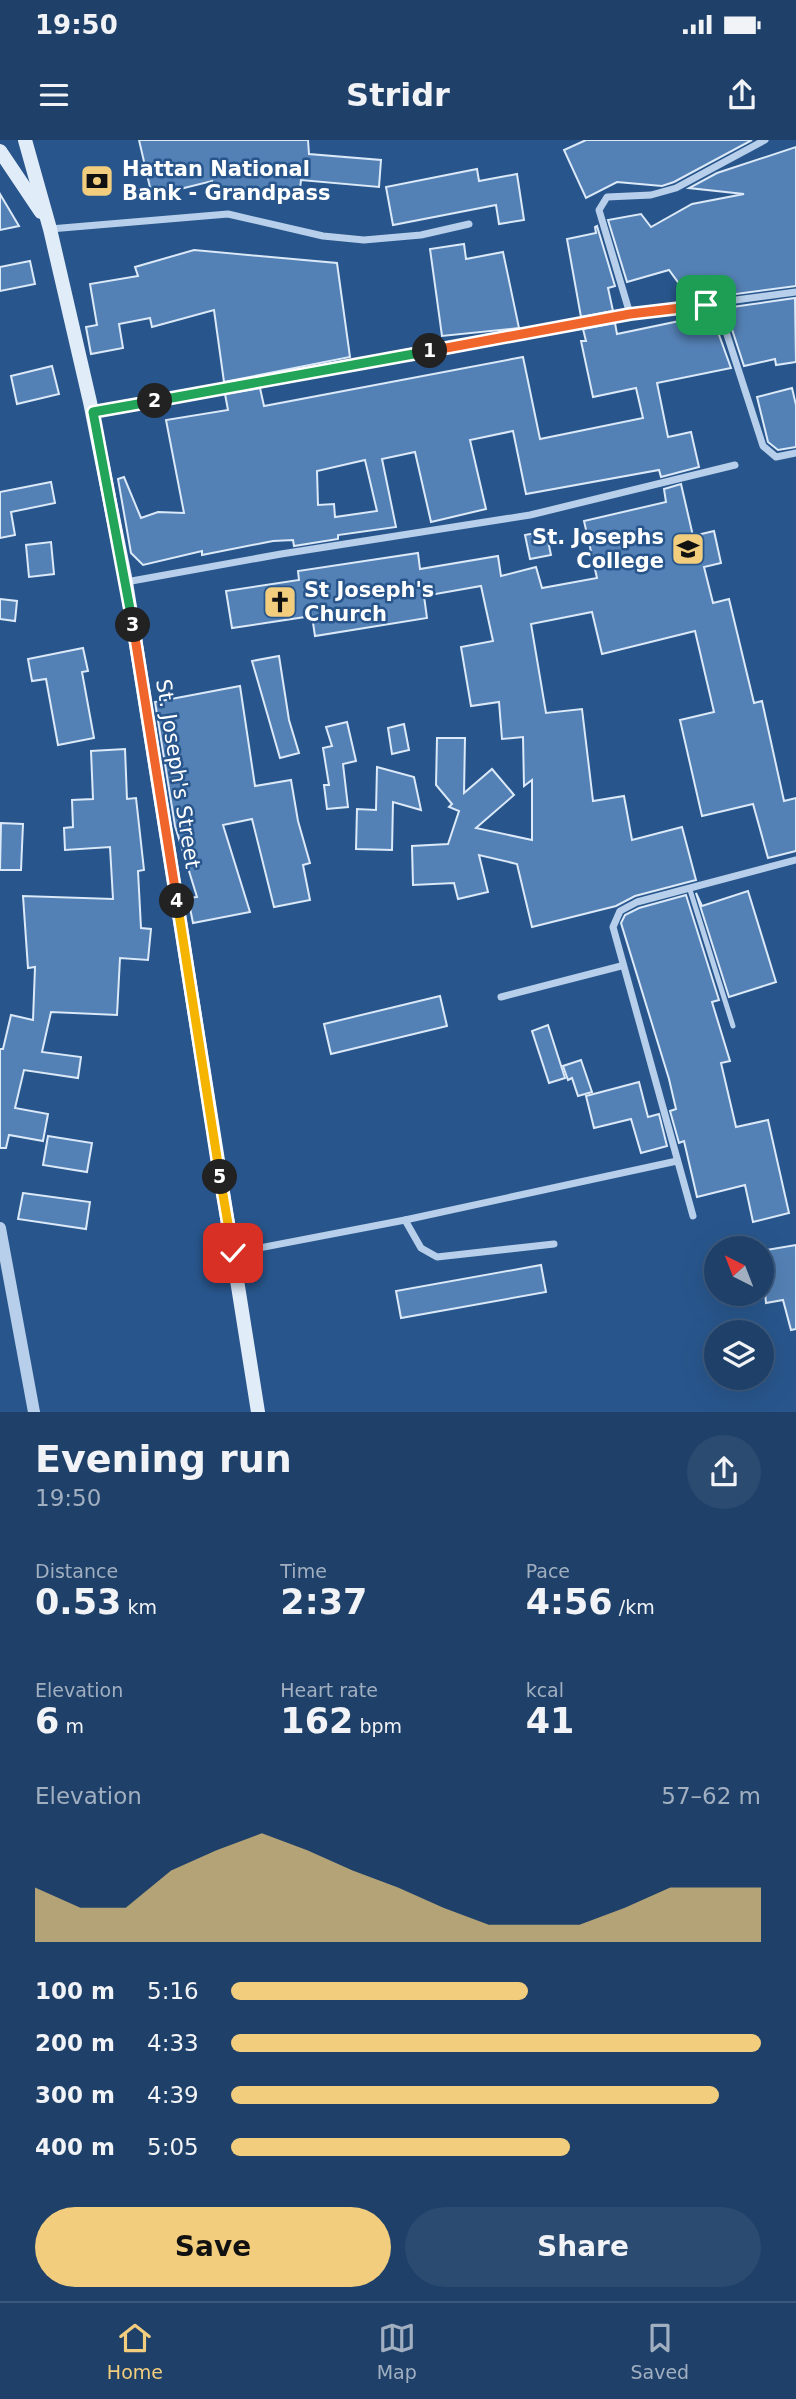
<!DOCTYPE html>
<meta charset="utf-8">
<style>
:root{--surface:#1e4069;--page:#2b4b71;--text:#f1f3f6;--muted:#a1afc0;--line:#3c597d;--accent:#f2cd7d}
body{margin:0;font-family:"DejaVu Sans",sans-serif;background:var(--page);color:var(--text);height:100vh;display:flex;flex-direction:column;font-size:26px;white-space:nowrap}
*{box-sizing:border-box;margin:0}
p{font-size:23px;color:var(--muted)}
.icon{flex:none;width:38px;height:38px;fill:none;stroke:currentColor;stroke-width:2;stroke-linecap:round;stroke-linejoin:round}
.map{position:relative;height:1272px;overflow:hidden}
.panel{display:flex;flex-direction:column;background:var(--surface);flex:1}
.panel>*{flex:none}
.needle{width:46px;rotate:318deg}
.tools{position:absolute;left:704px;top:1096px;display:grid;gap:14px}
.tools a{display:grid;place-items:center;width:70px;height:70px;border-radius:50%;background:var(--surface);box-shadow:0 7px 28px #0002,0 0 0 2px var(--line);font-size:35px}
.pin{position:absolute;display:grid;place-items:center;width:60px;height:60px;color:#fff;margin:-30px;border-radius:14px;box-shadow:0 4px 10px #0006}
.km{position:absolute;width:35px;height:35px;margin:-18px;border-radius:50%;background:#222;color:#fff;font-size:19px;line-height:35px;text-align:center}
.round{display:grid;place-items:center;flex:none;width:74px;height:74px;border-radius:37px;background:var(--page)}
.headline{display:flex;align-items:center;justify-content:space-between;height:119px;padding:0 35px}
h1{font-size:38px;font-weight:600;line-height:52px}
.metrics{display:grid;grid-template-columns:repeat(3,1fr);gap:10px;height:119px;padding:7px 35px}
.metrics div{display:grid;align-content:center}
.metrics b{font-size:35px;font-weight:600}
.metrics small{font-size:19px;font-weight:400}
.metrics p{font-size:19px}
.chart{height:196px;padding:14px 35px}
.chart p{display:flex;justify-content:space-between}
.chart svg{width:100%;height:126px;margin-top:7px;fill:var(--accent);opacity:.7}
.primary-button{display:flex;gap:14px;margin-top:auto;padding:14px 35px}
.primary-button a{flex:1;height:80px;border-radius:42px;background:var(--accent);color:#111;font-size:28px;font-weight:600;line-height:80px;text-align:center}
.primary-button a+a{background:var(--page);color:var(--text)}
ul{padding:0 35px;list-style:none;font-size:23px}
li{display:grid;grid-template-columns:112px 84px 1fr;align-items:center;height:52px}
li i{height:18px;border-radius:9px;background:var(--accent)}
.status{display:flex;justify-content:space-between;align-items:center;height:49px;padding:0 35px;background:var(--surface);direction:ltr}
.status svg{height:19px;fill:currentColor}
header{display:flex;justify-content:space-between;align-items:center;height:91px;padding:0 35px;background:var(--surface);font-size:32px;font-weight:600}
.menu{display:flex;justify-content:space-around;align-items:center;height:98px;border-top:2px solid var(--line);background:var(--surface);font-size:19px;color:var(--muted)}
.menu a{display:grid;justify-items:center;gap:4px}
.menu .selected{color:var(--accent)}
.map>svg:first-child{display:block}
.building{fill:#5481b5;stroke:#dbe9f8;stroke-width:2;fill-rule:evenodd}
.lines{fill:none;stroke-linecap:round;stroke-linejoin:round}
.service{stroke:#b7cfea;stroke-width:5}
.minor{stroke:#b7cfea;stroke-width:7}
.tertiary{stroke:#b7cfea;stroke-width:12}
.secondary{stroke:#e1ecf9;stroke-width:14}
.split-1-casing{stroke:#fff;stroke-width:14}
.split-2-casing{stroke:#fff;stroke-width:14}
.split-3-casing{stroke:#fff;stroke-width:14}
.split-4-casing{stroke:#fff;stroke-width:14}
.split-5-casing{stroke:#fff;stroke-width:14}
.split-6-casing{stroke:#fff;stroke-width:14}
.split-1{stroke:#f0652b;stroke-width:9}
.split-2{stroke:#22a559;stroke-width:9}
.split-3{stroke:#22a559;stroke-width:9}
.split-4{stroke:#f0652b;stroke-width:9}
.split-5{stroke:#f5b400;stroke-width:9}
.split-6{stroke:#f5b400;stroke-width:9}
.labels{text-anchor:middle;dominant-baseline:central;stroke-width:5;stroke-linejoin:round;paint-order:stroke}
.poi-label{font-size:21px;font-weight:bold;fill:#fff;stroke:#28568c;text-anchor:start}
.street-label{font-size:21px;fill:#fff;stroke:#28568c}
</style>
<div class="status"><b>19:50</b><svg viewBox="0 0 49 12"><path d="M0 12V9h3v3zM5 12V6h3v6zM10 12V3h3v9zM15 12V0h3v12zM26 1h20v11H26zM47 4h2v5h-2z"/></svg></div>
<header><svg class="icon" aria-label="menu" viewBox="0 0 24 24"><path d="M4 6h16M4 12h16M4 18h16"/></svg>Stridr<svg class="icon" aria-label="share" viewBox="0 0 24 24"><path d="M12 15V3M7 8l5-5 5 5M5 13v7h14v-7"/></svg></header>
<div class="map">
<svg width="796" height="1272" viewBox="0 0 796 1272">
<rect width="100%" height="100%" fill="#28568c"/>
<g class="building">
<path d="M 139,0 L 308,0 L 309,14 L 381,20 L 379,47 L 301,40 L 299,58 L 211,51 L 212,41 L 152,56 Z"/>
<path d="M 586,0 L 752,0 L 674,42 L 662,46 L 617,42 L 586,58 L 564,10 Z"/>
<path d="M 796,7 L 796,146 L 691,160 L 669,130 L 627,142 L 608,80 L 641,74 L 651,87 L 692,64 L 744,54 L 689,48 L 717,33 Z"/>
<path d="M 477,29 L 479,41 L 517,34 L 524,80 L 499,84 L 496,65 L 393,85 L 386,47 Z"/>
<path d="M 0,54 L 19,86 L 0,90 Z"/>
<path d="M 597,86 L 615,146 L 608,148 L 613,171 L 581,177 L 567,99 L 596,93 L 595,87 Z"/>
<path d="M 464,104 L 466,119 L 503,112 L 519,188 L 442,196 L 430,109 Z"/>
<path d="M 194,110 L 337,123 L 350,217 L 224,242 L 214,170 L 152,187 L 150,178 L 119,184 L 123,208 L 91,214 L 86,187 L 97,185 L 90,144 L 138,136 L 135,127 Z"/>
<path d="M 30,121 L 35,144 L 0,151 L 0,127 Z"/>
<path d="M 795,158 L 796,222 L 776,225 L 775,219 L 744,226 L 725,168 Z"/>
<path d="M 710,170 L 731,228 L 657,243 L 668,297 L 691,292 L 699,327 L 661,337 L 659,330 L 526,354 L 513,291 L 470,300 L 486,369 L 431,382 L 415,312 L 382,319 L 396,387 L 338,395 L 338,399 L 294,406 L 293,400 L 273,401 L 202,415 L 202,411 L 143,425 L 131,413 L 118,339 L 124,337 L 141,378 L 158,372 L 184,373 L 166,280 L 228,270 L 225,254 L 260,248 L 264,266 L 523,217 L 540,299 L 643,278 L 636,248 L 593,257 L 581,201 L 586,201 L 583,189 L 615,183 L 617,194 L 703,176 L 699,171 ZM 365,320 L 377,371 L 335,377 L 334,364 L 318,365 L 317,331 Z"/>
<path d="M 52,226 L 59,254 L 17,264 L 11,236 Z"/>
<path d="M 792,248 L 796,265 L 796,307 L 778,310 L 768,302 L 757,257 Z"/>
<path d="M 51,342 L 55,363 L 11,372 L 15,395 L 0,398 L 0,352 Z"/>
<path d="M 681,344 L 693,396 L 714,391 L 721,423 L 704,427 L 713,463 L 729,459 L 754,563 L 762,561 L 784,661 L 796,658 L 796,711 L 768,718 L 753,664 L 702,676 L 680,580 L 714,572 L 695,491 L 602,514 L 592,472 L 531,484 L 546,573 L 582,569 L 593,661 L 624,656 L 632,700 L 682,687 L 696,740 L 635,756 L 616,766 L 532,787 L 517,724 L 479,715 L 488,752 L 458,759 L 454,743 L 413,745 L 412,706 L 448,704 L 459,671 L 449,667 L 452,664 L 436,645 L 437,598 L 465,598 L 464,653 L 492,629 L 514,655 L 476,688 L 532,700 L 532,640 L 524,646 L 523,597 L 502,599 L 499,562 L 471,566 L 461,507 L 493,501 L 481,446 L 424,456 L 427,478 L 315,496 L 312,476 L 232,488 L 226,451 L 299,440 L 298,431 L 418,413 L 420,429 L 498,416 L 501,436 L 536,427 L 542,448 L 597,438 L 584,381 L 666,362 L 664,349 Z"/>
<path d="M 546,391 L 551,415 L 530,419 L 525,395 Z"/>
<path d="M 51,402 L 54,434 L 29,437 L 26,405 Z"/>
<path d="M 0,459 L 17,461 L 15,481 L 0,479 Z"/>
<path d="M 83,508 L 88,531 L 82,532 L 94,598 L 58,605 L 46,539 L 32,541 L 28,519 Z"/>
<path d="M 279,516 L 289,580 L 299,613 L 280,618 L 252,521 Z"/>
<path d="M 240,546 L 255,646 L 291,640 L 298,681 L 310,723 L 303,725 L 310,760 L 274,767 L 252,679 L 223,685 L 250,772 L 193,783 L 188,758 L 197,757 L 175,686 L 155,562 Z"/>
<path d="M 347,582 L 356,621 L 343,624 L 348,667 L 327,669 L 324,645 L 329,645 L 323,608 L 332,606 L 326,587 Z"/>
<path d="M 404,584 L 409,610 L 392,614 L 388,588 Z"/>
<path d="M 125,609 L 127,659 L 136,658 L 144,730 L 138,731 L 141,788 L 151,789 L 148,820 L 120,818 L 117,875 L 51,872 L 42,912 L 81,917 L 78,938 L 24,930 L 15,968 L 48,974 L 43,1001 L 9,995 L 6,1008 L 0,1008 L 0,909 L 3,909 L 11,875 L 33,880 L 35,827 L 28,828 L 23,756 L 113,759 L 110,707 L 65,710 L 64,688 L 73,687 L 72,660 L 93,659 L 91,611 Z"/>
<path d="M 377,627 L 414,637 L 421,670 L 393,662 L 392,710 L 356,709 L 357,669 L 376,670 Z"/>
<path d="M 1,683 L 23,684 L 21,730 L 0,730 Z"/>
<path d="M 748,751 L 776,842 L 729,857 L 696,753 L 702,766 Z"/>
<path d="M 686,755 L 719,860 L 712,862 L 730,921 L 721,923 L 736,987 L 768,980 L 789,1073 L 753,1082 L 745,1045 L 697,1057 L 684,1001 L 679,1003 L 670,971 L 676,969 L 669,939 L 621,783 L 625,775 L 639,768 Z"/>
<path d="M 440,856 L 447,886 L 331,914 L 324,884 Z"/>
<path d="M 548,885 L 565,938 L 549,943 L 532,891 Z"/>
<path d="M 581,920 L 592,952 L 578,956 L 572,938 L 568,940 L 563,926 Z"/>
<path d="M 639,942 L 648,977 L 659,974 L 667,1006 L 641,1013 L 631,979 L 594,988 L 586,956 Z"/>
<path d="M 48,996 L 92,1003 L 87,1032 L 43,1025 Z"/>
<path d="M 23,1053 L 90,1062 L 86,1089 L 18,1079 Z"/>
<path d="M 796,1105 L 796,1189 L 791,1190 L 783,1160 L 766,1163 L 761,1111 Z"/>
<path d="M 541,1125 L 546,1152 L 401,1178 L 396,1151 Z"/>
</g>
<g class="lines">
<path class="service" d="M 690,750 L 733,886"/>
<g class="minor">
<path d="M 50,89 L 228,74 L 323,96 L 364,100 L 421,95 L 469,84"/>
<path d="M 714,165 L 719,170 L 763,306 L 776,317 L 796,313"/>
<path d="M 630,174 L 599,70 L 607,57 L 651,55 L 676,48 L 765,0"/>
<path d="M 93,272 L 630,174 L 796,152"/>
<path d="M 126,442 L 281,414 L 530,375 L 735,325"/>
<path d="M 501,857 L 621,826"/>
<path d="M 693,1076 L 613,787 L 620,771 L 637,762 L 796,720"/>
<path d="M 405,1080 L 421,1108 L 437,1117 L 554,1104"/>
<path d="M 233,1113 L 405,1080 L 677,1021"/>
</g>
<path class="tertiary" d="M 0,1088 L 34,1272"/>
<g class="secondary">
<path d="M 25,0 L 50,89 L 90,262 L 126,442 L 258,1272"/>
<path d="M 0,11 L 41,72"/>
</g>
</g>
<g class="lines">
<defs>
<path id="split-1" d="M 430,211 L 630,174 L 706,165"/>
<path id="split-2" d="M 155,261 L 430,211"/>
<path id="split-3" d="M 133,485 L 93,272 L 155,261"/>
<path id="split-4" d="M 133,485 L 177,761"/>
<path id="split-5" d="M 177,761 L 220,1037"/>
<path id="split-6" d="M 220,1037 L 233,1113"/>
</defs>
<use href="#split-1" class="split-1-casing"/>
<use href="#split-2" class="split-2-casing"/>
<use href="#split-3" class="split-3-casing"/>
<use href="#split-4" class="split-4-casing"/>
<use href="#split-5" class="split-5-casing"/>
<use href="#split-6" class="split-6-casing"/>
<use href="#split-1" class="split-1"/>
<use href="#split-2" class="split-2"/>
<use href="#split-3" class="split-3"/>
<use href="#split-4" class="split-4"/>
<use href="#split-5" class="split-5"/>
<use href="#split-6" class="split-6"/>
</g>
<defs>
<symbol id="bank-square" viewBox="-11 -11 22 22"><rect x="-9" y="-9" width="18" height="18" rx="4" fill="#f2cd7d" stroke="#28568c"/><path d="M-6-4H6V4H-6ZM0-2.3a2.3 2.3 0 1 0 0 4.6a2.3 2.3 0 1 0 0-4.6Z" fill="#111"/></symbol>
<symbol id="school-square" viewBox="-11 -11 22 22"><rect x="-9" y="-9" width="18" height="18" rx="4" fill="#f2cd7d" stroke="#28568c"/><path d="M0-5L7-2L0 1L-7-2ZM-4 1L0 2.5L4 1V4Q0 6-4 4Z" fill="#111"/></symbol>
<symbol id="church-square" viewBox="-11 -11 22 22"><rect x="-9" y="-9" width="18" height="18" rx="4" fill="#f2cd7d" stroke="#28568c"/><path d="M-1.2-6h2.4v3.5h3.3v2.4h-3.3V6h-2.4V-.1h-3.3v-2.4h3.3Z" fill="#111"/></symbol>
</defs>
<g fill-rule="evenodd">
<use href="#bank-square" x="78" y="22" width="38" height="38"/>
<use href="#school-square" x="669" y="390" width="38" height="38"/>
<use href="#church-square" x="261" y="443" width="38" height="38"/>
</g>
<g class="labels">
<g class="poi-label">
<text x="122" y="29">Hattan National<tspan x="122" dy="24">Bank - Grandpass</tspan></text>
<text x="664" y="397" text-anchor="end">St. Josephs<tspan x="664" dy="24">College</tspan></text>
<text x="304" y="450">St Joseph's<tspan x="304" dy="24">Church</tspan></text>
</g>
<g class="street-label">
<text transform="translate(178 634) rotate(81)">St. Joseph's Street</text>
</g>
</g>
</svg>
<div class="tools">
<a><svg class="needle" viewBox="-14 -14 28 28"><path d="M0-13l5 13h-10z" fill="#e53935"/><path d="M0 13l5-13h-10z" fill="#a1afc0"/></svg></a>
<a><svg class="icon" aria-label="layers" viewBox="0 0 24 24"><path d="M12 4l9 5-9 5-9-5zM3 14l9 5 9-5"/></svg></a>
</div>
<div class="pin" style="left:706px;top:165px;background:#1e9e55"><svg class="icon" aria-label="arrive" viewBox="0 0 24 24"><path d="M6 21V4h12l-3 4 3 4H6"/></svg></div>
<div class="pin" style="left:233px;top:1113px;background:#d93025"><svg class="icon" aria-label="check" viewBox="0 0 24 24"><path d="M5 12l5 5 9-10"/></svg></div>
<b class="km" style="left:430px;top:211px">1</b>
<b class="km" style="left:155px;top:261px">2</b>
<b class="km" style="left:133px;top:485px">3</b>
<b class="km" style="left:177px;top:761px">4</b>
<b class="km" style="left:220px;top:1037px">5</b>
</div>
<section class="panel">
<div class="headline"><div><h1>Evening run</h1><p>19:50</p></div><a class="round"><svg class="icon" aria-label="share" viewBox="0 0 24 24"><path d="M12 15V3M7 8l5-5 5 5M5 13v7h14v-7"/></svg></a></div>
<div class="metrics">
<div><p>Distance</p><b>0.53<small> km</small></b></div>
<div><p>Time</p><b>2:37</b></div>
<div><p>Pace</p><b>4:56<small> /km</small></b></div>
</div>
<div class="metrics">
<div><p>Elevation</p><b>6<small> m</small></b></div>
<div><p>Heart rate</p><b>162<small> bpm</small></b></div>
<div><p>kcal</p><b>41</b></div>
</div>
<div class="chart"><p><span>Elevation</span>57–62 m</p>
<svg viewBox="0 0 160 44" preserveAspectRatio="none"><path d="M0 44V25L10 32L20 32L30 19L40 12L50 6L60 12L70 19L80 25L90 32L100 38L110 38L120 38L130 32L140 25L150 25L160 25V44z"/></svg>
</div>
<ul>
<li><b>100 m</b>5:16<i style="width:56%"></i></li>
<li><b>200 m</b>4:33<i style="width:100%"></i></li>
<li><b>300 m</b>4:39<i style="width:92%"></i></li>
<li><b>400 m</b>5:05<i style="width:64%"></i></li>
</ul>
<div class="primary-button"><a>Save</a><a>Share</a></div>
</section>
<nav class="menu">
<a class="selected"><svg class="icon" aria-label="home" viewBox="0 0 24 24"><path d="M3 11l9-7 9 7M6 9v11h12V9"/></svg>Home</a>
<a><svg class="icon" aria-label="map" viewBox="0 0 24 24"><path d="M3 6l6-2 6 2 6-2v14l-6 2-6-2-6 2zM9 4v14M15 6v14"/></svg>Map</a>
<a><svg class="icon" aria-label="saved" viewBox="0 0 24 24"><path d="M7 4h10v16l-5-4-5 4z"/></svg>Saved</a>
</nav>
